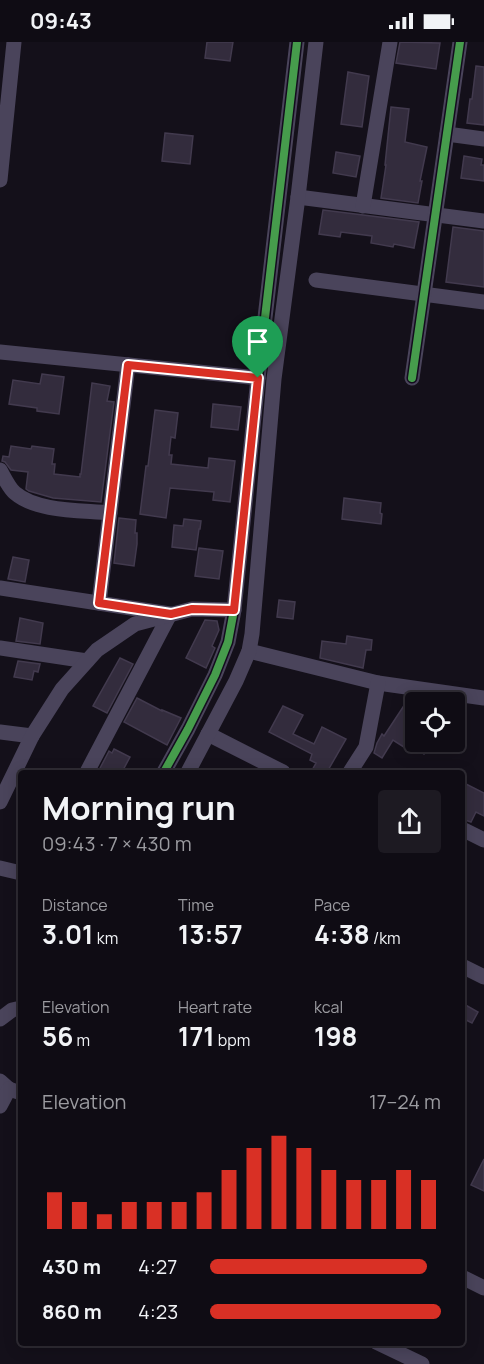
<!DOCTYPE html>
<meta charset="utf-8">
<style>
:root{--surface:#0f0c14;--page:#1d1a22;--text:#f1f3f6;--muted:#9b9ba0;--line:#2f2c34;--accent:#d93025}
body{margin:0;font-family:Manrope,sans-serif;background:var(--page);color:var(--text);height:100vh;display:flex;flex-direction:column;font-size:22px;white-space:nowrap}
*{box-sizing:border-box;margin:0}
p{font-size:20px;color:var(--muted)}
.icon{flex:none;width:33px;height:33px;fill:none;stroke:currentColor;stroke-width:2;stroke-linecap:round;stroke-linejoin:round}
.map{position:relative;flex:1;overflow:hidden}
.drawer{position:absolute;left:18px;top:728px;width:447px;height:576px;display:flex;flex-direction:column;background:var(--surface);border-radius:6px;box-shadow:0 3px 15px #0003,0 0 0 2px var(--line)}
.drawer>*{flex:none}
.controls{position:absolute;left:405px;top:650px;display:grid;gap:12px}
.controls a{display:grid;place-items:center;width:60px;height:60px;border-radius:6px;background:var(--surface);box-shadow:0 3px 15px #0003,0 0 0 2px var(--line);font-size:30px}
.pin{position:absolute;display:grid;place-items:center;width:51px;height:51px;color:#fff;margin:-62px -26px;border-radius:50% 50% 50% 0;rotate:-45deg;box-shadow:0 0 6px #0007}
.pin .icon{rotate:45deg}
.round{display:grid;place-items:center;flex:none;width:63px;height:63px;border-radius:6px;background:var(--page)}
.head{display:flex;align-items:center;justify-content:space-between;height:102px;padding:0 24px}
h1{font-size:33px;font-weight:700;line-height:45px}
.figures{display:grid;grid-template-columns:repeat(3,1fr);gap:9px;height:102px;padding:6px 24px}
.figures div{display:grid;align-content:center}
.figures b{font-size:26px;font-weight:700}
.figures small{font-size:16px;font-weight:400}
.figures p{font-size:16px}
.chart{height:168px;padding:12px 24px}
.chart p{display:flex;justify-content:space-between}
.chart svg{width:100%;height:108px;margin-top:6px;stroke:var(--accent);stroke-width:6}
ul{padding:0 24px;list-style:none;font-size:20px}
li{display:grid;grid-template-columns:96px 72px 1fr;align-items:center;height:45px}
li i{height:15px;border-radius:8px;background:var(--accent)}
.status{display:flex;justify-content:space-between;align-items:center;height:42px;padding:0 30px;background:var(--surface);direction:ltr}
.status svg{height:16px;fill:currentColor}
.map>svg:first-child{display:block}
.building{fill:#332c3d;stroke:#423a4e;stroke-width:1.5}
.lines{fill:none;stroke-linecap:round;stroke-linejoin:round}
.minor{stroke:#4a445b;stroke-width:15}
.cycleway-casing{stroke:#130c1e;stroke-width:11}
.cycleway{stroke:#469c4c;stroke-width:8}
.route-casing{stroke:#fff;stroke-width:12}
.route{stroke:#d93025;stroke-width:8}
</style>
<div class="status"><b>09:43</b><svg viewBox="0 0 49 12"><path d="M0 12V9h3v3zM5 12V6h3v6zM10 12V3h3v9zM15 12V0h3v12zM26 1h20v11H26zM47 4h2v5h-2z"/></svg></div>
<div class="map">
<svg width="484" height="1322" viewBox="0 0 484 1322">
<rect width="100%" height="100%" fill="#14101a"/>
<g class="building">
<path d="M 207,0 L 233,0 L 230,19 L 205,16 Z"/>
<path d="M 400,0 L 440,1 L 436,27 L 396,21 Z"/>
<path d="M 476,24 L 484,25 L 484,83 L 467,81 L 470,57 L 472,57 Z"/>
<path d="M 348,30 L 369,34 L 362,85 L 341,82 Z"/>
<path d="M 391,65 L 409,67 L 405,100 L 427,105 L 420,139 L 422,139 L 418,161 L 381,156 L 386,123 L 385,123 Z"/>
<path d="M 165,91 L 193,94 L 190,122 L 162,119 Z"/>
<path d="M 336,110 L 360,114 L 356,135 L 333,131 Z"/>
<path d="M 464,114 L 482,117 L 481,123 L 484,123 L 484,139 L 461,136 Z"/>
<path d="M 323,168 L 419,180 L 414,206 L 394,202 L 393,205 L 371,201 L 372,194 L 341,190 L 340,195 L 319,192 Z"/>
<path d="M 453,185 L 484,189 L 484,245 L 446,240 Z"/>
<path d="M 42,332 L 64,335 L 59,372 L 37,369 L 37,366 L 9,362 L 13,338 L 40,342 Z"/>
<path d="M 92,341 L 110,344 L 107,359 L 114,360 L 101,460 L 53,456 L 29,449 L 26,447 L 28,430 L 11,428 L 5,420 L 2,419 L 3,414 L 9,415 L 11,404 L 31,407 L 32,404 L 54,407 L 52,422 L 55,422 L 54,432 L 80,435 L 80,432 L 81,432 Z"/>
<path d="M 213,362 L 241,365 L 238,388 L 211,385 Z"/>
<path d="M 155,368 L 178,371 L 175,396 L 171,395 L 169,413 L 172,413 L 171,422 L 208,426 L 209,416 L 235,419 L 230,460 L 213,458 L 214,450 L 170,446 L 166,476 L 140,472 L 146,424 L 148,424 Z"/>
<path d="M 344,456 L 381,461 L 380,471 L 382,472 L 381,482 L 342,477 Z"/>
<path d="M 119,476 L 136,478 L 135,491 L 137,491 L 137,502 L 134,524 L 114,521 Z"/>
<path d="M 184,477 L 201,479 L 200,487 L 199,487 L 196,508 L 172,505 L 174,483 L 183,484 Z"/>
<path d="M 199,506 L 223,509 L 219,537 L 195,534 Z"/>
<path d="M 13,515 L 29,518 L 25,540 L 8,537 Z"/>
<path d="M 279,558 L 295,560 L 293,577 L 277,575 Z"/>
<path d="M 20,576 L 43,581 L 40,602 L 16,599 Z"/>
<path d="M 205,578 L 217,579 L 219,588 L 212,604 L 215,606 L 206,626 L 186,616 Z"/>
<path d="M 347,594 L 372,598 L 371,608 L 366,608 L 363,626 L 320,616 L 322,599 L 346,602 Z"/>
<path d="M 120,616 L 133,622 L 107,671 L 93,664 Z"/>
<path d="M 18,619 L 40,622 L 38,630 L 34,629 L 32,638 L 14,635 Z"/>
<path d="M 137,656 L 162,669 L 162,668 L 181,676 L 167,703 L 124,680 Z"/>
<path d="M 405,662 L 416,669 L 416,699 L 433,699 L 424,712 L 413,705 L 410,709 L 393,698 L 382,716 L 374,711 L 377,701 L 382,692 L 384,694 Z"/>
<path d="M 283,664 L 303,673 L 293,692 L 314,702 L 322,685 L 346,697 L 327,730 L 311,730 L 316,721 L 310,718 L 312,712 L 269,690 Z"/>
<path d="M 114,707 L 130,715 L 122,730 L 98,730 L 109,709 L 112,711 Z"/>
<path d="M 462,740 L 484,751 L 484,774 L 476,770 L 471,780 L 462,777 Z"/>
<path d="M 462,961 L 478,970 L 472,981 L 462,976 Z"/>
<path d="M 484,1117 L 484,1149 L 471,1143 Z"/>
</g>
<g class="lines">
<g class="minor">
<path d="M 447,92 L 484,97"/>
<path d="M 0,138 L 14,0"/>
<path d="M 298,155 L 484,179"/>
<path d="M 363,164 L 390,0"/>
<path d="M 316,238 L 484,260"/>
<path d="M 0,310 L 258,336"/>
<path d="M 412,336 L 460,0"/>
<path d="M 0,428 C 4,435 9,446 15,451 C 37,470 82,468 110,471"/>
<path d="M 0,546 L 170,572 L 87,730"/>
<path d="M 99,561 L 128,323"/>
<path d="M 0,606 L 87,619"/>
<path d="M 249,609 L 378,641 L 484,656"/>
<path d="M 0,690 L 32,694"/>
<path d="M 208,692 L 283,730"/>
<path d="M 164,730 L 188,687 L 215,633 L 228,600 L 234,568 L 258,336 L 297,0"/>
<path d="M 188,730 L 236,639 L 249,609 L 252,592 L 274,337 L 298,155 L 316,0"/>
<path d="M 350,730 L 366,705 L 378,641"/>
<path d="M 0,760 L 32,694 L 62,647 L 97,608 L 135,582 L 192,567 L 234,568"/>
<path d="M 462,787 L 484,798"/>
<path d="M 0,826 L 21,831"/>
<path d="M 462,924 L 484,935"/>
<path d="M 0,977 L 12,968 L 21,966"/>
<path d="M 0,1039 L 9,1047 L 21,1051"/>
<path d="M 0,1064 L 9,1047"/>
<path d="M 462,1235 L 484,1246"/>
<path d="M 376,1300 L 422,1322"/>
</g>
<defs>
<g id="cycleway">
<path d="M 412,336 L 460,0"/>
<path d="M 164,730 L 188,687 L 215,633 L 228,600 L 234,568 L 258,336 L 297,0"/>
</g>
</defs>
<use href="#cycleway" class="cycleway-casing"/>
<use href="#cycleway" class="cycleway"/>
</g>
<g class="lines">
<defs>
<path id="route" d="M 128,323 L 258,336 L 234,568 L 192,567 L 171,572 L 99,561 Z"/>
</defs>
<use href="#route" class="route-casing"/>
<use href="#route" class="route"/>
</g>
</svg>
<div class="controls">
<a><svg class="icon" aria-label="locate" viewBox="0 0 24 24"><circle cx="12" cy="12" r="6"/><path d="M12 2v4M12 18v4M2 12h4M18 12h4"/></svg></a>
</div>
<div class="pin" style="left:258px;top:336px;background:#1e9e55"><svg class="icon" aria-label="arrive" viewBox="0 0 24 24"><path d="M6 21V4h12l-3 4 3 4H6"/></svg></div>
<section class="drawer">
<div class="head"><div><h1>Morning run</h1><p>09:43 · 7 × 430 m</p></div><a class="round"><svg class="icon" aria-label="share" viewBox="0 0 24 24"><path d="M12 15V3M7 8l5-5 5 5M5 13v7h14v-7"/></svg></a></div>
<div class="figures">
<div><p>Distance</p><b>3.01<small> km</small></b></div>
<div><p>Time</p><b>13:57</b></div>
<div><p>Pace</p><b>4:38<small> /km</small></b></div>
</div>
<div class="figures">
<div><p>Elevation</p><b>56<small> m</small></b></div>
<div><p>Heart rate</p><b>171<small> bpm</small></b></div>
<div><p>kcal</p><b>198</b></div>
</div>
<div class="chart"><p><span>Elevation</span>17–24 m</p>
<svg viewBox="0 0 160 44" preserveAspectRatio="none"><path d="M5 44V29M15 44V33M25 44V38M35 44V33M45 44V33M55 44V33M65 44V29M75 44V20M85 44V11M95 44V6M105 44V11M115 44V20M125 44V24M135 44V24M145 44V20M155 44V24"/></svg>
</div>
<ul>
<li><b>430 m</b>4:27<i style="width:94%"></i></li>
<li><b>860 m</b>4:23<i style="width:100%"></i></li>
</ul>
</section>
</div>
